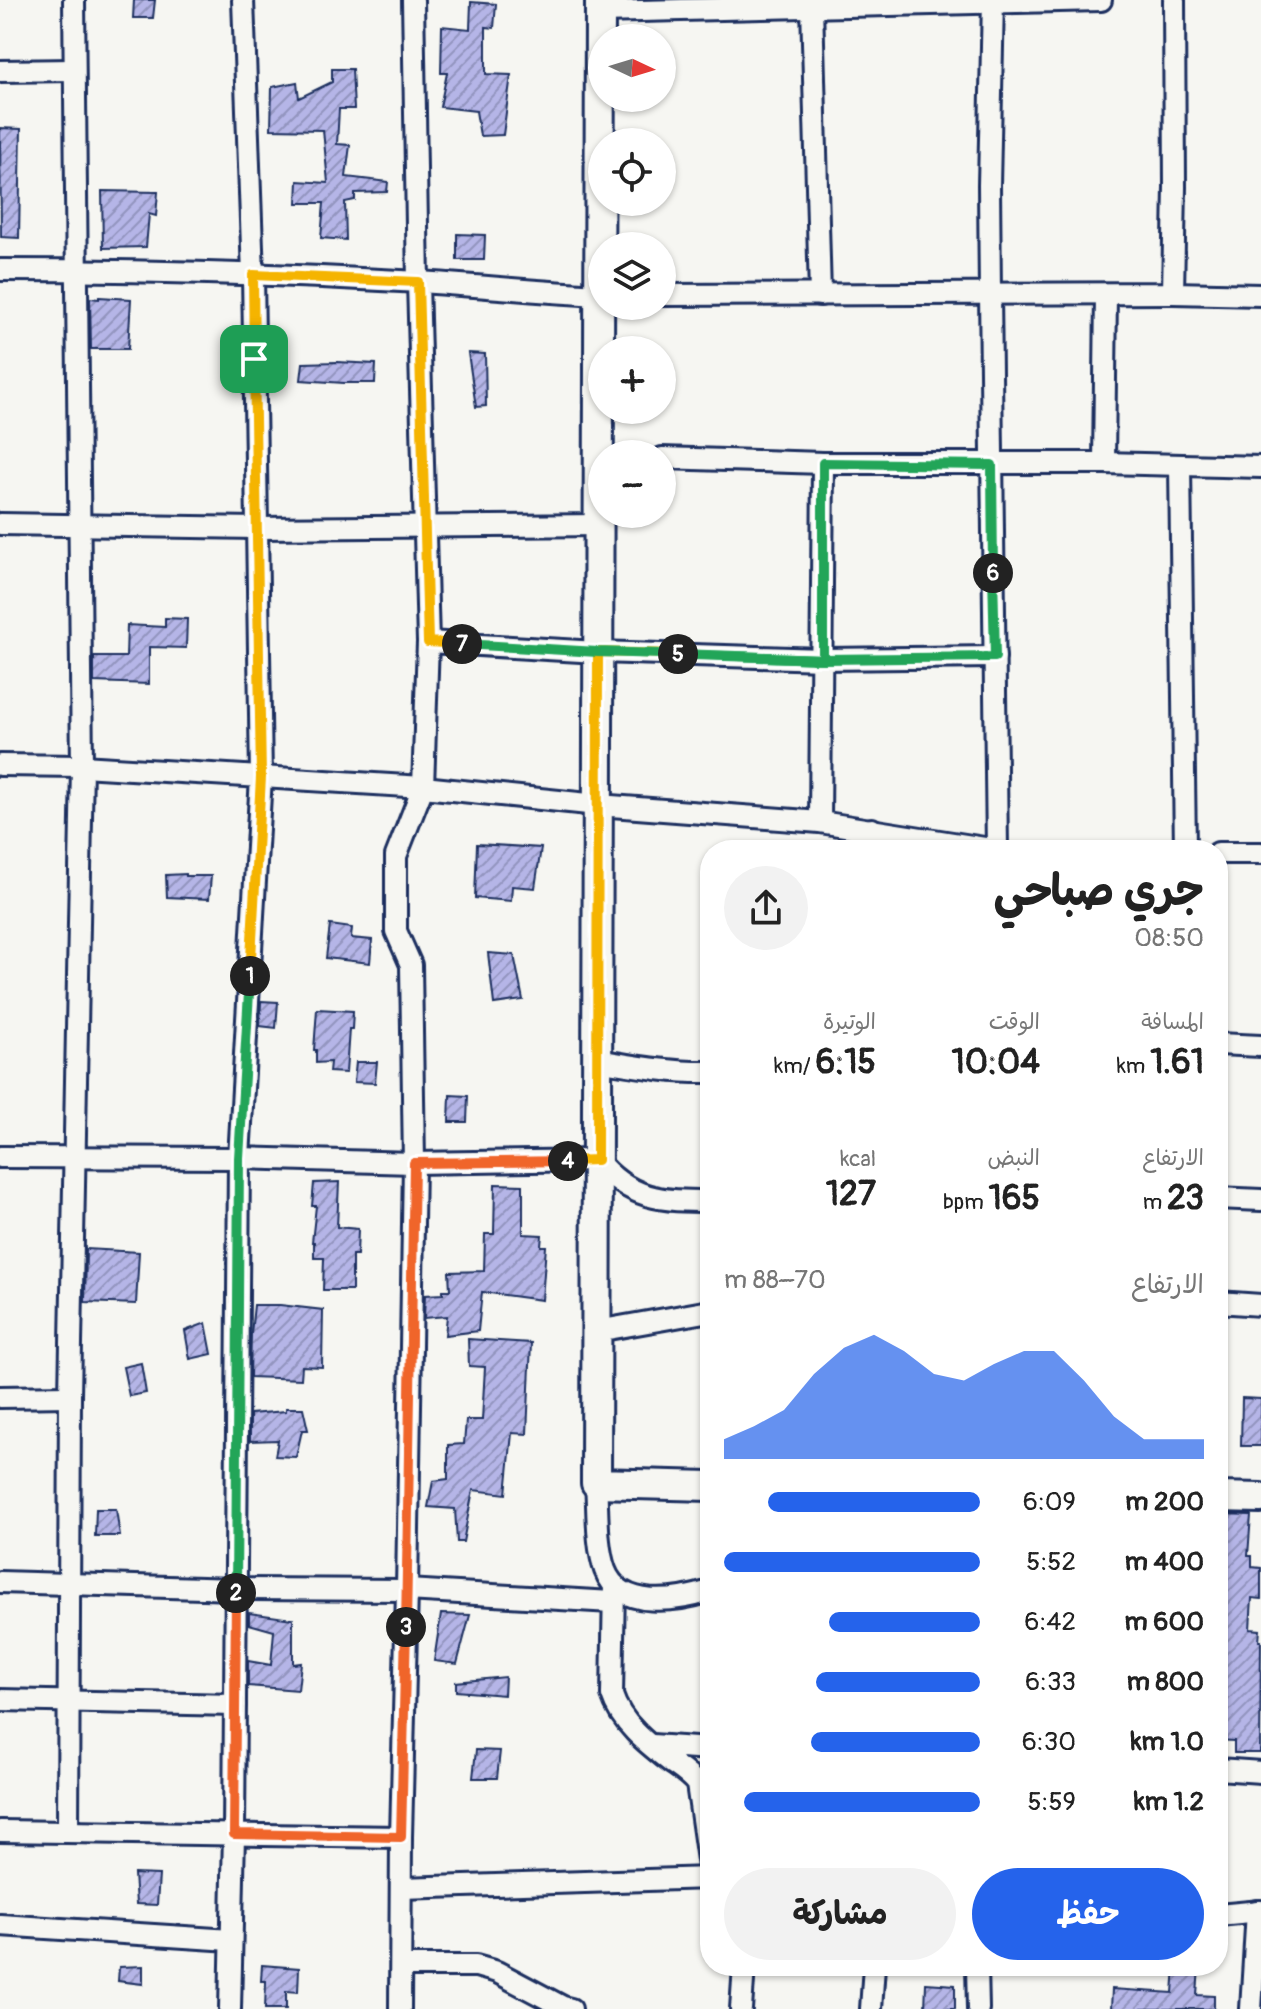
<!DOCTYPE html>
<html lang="ar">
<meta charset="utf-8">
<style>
:root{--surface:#fff;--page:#f2f2f2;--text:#222;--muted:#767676;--accent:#2563eb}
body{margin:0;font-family:Pangolin,"Playpen Sans Arabic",sans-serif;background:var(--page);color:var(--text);direction:rtl;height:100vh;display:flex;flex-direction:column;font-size:30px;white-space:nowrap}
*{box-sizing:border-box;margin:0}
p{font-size:26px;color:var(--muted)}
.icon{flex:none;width:44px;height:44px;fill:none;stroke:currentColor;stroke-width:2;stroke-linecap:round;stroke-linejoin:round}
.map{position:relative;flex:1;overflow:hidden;direction:ltr}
.sheet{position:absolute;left:700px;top:840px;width:528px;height:1136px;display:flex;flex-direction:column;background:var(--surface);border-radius:32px;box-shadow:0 2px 6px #0004;direction:rtl}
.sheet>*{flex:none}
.needle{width:52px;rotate:94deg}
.controls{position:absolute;left:588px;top:24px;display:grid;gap:16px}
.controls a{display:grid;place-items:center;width:88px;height:88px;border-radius:50%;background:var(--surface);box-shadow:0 2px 6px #0004;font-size:40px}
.pin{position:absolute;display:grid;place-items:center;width:68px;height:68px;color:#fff;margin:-34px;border-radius:16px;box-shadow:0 4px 12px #0006}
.km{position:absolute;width:40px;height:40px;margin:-20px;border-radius:50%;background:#222;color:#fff;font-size:22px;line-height:40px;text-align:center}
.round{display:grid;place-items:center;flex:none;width:84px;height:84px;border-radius:42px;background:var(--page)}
.headline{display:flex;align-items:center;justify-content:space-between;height:136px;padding:0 24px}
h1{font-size:44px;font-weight:700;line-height:60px}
.stats{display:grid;grid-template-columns:repeat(3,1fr);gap:12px;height:136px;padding:8px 24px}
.stats div{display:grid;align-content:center}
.stats b{font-size:34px;font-weight:700}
.stats small{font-size:22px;font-weight:400}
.stats p{font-size:22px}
.chart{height:224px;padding:16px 24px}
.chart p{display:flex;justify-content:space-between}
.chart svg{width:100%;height:144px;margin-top:8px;fill:var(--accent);opacity:.7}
.cta{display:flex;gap:16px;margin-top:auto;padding:16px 24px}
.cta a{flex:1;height:92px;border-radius:48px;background:var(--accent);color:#fff;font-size:32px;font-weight:700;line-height:92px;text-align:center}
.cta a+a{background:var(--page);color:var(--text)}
ul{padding:0 24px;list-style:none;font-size:26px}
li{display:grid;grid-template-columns:128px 96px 1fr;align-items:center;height:60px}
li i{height:20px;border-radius:10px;background:var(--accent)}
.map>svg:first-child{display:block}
.building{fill:url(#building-hatch);stroke:#1b2f5e;stroke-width:2}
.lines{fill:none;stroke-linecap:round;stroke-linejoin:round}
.street-casing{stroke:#1b2f5e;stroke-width:26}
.secondary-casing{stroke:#1b2f5e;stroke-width:34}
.street{stroke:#f6f6f2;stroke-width:20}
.secondary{stroke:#f6f6f2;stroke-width:28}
.split-1-casing{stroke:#fff;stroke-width:16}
.split-2-casing{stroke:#fff;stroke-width:16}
.split-3-casing{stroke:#fff;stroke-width:16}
.split-4-casing{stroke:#fff;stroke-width:16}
.split-5-casing{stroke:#fff;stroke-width:16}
.split-6-casing{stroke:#fff;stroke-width:16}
.split-7-casing{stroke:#fff;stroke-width:16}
.split-8-casing{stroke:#fff;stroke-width:16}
.split-1{stroke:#f5b400;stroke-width:10}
.split-2{stroke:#22a559;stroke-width:10}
.split-3{stroke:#f0652b;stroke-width:10}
.split-4{stroke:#f0652b;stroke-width:10}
.split-5{stroke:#f5b400;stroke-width:10}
.split-6{stroke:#22a559;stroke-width:10}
.split-7{stroke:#22a559;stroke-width:10}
.split-8{stroke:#f5b400;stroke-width:10}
</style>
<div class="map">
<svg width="1261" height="2009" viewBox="0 0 1261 2009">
<defs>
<pattern id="building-hatch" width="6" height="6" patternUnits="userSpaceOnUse" patternTransform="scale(2)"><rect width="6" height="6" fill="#b5b5e7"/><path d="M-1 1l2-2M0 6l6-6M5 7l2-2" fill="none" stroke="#9294be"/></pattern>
</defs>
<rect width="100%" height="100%" fill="#f6f6f2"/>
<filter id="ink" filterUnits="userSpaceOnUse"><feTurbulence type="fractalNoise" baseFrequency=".0125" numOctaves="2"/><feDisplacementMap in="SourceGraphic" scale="16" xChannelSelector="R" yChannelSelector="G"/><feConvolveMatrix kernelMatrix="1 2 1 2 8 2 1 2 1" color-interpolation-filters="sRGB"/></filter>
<g filter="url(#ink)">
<g class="building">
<path d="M 134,0 L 155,0 L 153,18 L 133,18 Z"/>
<path d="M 471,2 L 496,4 L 494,28 L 486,27 L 486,74 L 511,75 L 503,135 L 480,136 L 476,111 L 440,107 L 447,73 L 441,73 L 442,26 L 470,29 Z"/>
<path d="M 332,69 L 352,69 L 354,109 L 339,109 L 337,144 L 350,145 L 346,177 L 388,182 L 387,192 L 355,193 L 355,200 L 345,202 L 346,240 L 321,238 L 324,203 L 297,203 L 298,181 L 328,183 L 323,130 L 271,129 L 272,87 L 297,82 L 299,98 L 332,82 Z"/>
<path d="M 0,128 L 21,129 L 19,238 L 1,237 Z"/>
<path d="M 102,191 L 158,192 L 156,216 L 149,214 L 146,247 L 103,248 Z"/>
<path d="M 457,234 L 485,235 L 484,260 L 457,260 Z"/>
<path d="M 99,297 L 131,299 L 128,349 L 91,349 L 90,298 L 99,299 Z"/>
<path d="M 468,353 L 485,354 L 486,406 L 476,407 Z"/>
<path d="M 337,362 L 376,364 L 375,383 L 344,383 L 301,380 L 303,363 Z"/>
<path d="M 165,618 L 187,619 L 186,648 L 149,647 L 149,684 L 94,682 L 94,657 L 126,657 L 127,625 L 165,627 Z"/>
<path d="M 477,844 L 541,848 L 535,888 L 512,886 L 511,901 L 475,898 Z"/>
<path d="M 186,874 L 186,876 L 211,876 L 209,899 L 167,897 L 166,875 Z"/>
<path d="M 330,925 L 352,928 L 351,938 L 372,940 L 370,963 L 326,958 Z"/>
<path d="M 488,953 L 514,955 L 523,1000 L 494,1004 Z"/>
<path d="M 261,1001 L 278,1002 L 276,1028 L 260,1026 Z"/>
<path d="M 317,1009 L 353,1011 L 352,1029 L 349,1029 L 346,1073 L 329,1072 L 330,1062 L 316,1063 L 316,1050 L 314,1050 Z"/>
<path d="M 356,1062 L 377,1062 L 375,1083 L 354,1082 Z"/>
<path d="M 450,1095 L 468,1096 L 467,1122 L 449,1122 Z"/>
<path d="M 339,1182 L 337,1227 L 358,1229 L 357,1255 L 352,1255 L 352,1290 L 323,1290 L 324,1258 L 314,1258 L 314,1242 L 312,1242 L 316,1206 L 312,1206 L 314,1183 Z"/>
<path d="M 495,1184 L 523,1185 L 523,1234 L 542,1235 L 541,1246 L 546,1246 L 542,1300 L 482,1292 L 478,1331 L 445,1335 L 447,1316 L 424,1318 L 425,1295 L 443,1294 L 443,1290 L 450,1290 L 449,1272 L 484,1271 L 485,1234 L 494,1234 Z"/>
<path d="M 86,1249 L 139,1252 L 136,1304 L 85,1302 Z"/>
<path d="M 254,1305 L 280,1305 L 323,1310 L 322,1367 L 302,1366 L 301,1379 L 250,1377 L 251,1334 Z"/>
<path d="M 206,1323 L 212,1354 L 190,1359 L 185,1331 Z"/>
<path d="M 468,1339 L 531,1343 L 527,1434 L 512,1433 L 506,1494 L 473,1490 L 463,1542 L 457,1542 L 455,1509 L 428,1507 L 433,1481 L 448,1479 L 448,1445 L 464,1444 L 466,1420 L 482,1420 L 485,1367 L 469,1366 Z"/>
<path d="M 141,1363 L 146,1393 L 129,1396 L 123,1367 Z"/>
<path d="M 1242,1398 L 1261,1399 L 1261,1446 L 1241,1446 Z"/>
<path d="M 286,1408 L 303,1408 L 308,1430 L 302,1430 L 296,1457 L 275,1456 L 278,1440 L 250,1441 L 250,1414 L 286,1411 Z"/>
<path d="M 96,1509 L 116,1509 L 120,1536 L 95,1536 Z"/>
<path d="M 1220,1514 L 1251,1515 L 1248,1556 L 1252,1556 L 1252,1567 L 1261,1568 L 1261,1599 L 1252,1598 L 1250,1629 L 1260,1630 L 1259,1641 L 1261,1641 L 1260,1753 L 1234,1753 L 1234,1741 L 1218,1740 L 1218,1518 L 1220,1518 Z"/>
<path d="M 249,1613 L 293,1619 L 293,1664 L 301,1663 L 298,1690 L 248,1686 L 248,1661 L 271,1665 L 274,1631 L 249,1624 Z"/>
<path d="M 441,1614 L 470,1615 L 457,1664 L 434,1661 Z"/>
<path d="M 505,1677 L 504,1695 L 456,1691 L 456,1682 Z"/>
<path d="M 476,1750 L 500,1751 L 497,1778 L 473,1778 Z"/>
<path d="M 134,1874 L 159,1875 L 157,1905 L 136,1904 Z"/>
<path d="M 262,1965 L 299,1968 L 298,1992 L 286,1991 L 286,2009 L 265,2009 L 266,1981 L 261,1981 Z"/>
<path d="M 143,1966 L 143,1984 L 118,1981 L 119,1967 Z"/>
<path d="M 1175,1966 L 1199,1967 L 1197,1995 L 1214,1996 L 1214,2009 L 1111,2009 L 1112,1989 L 1173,1993 Z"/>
<path d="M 926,1983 L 955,1985 L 955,2009 L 925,2009 Z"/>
</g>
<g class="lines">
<defs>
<g id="street">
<path d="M 993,0 L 989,185 L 990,294 L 997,850"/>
<path d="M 812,6 L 820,295"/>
<path d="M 600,12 L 1101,0"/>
<path d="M 0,71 L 74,70"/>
<path d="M 0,270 C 140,270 280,274 420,282 C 481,286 541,292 602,295"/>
<path d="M 1173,293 L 1261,295"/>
<path d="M 662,295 L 1173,293 L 1175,187 L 1174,0"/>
<path d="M 662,458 L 823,463 L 1104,463 L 1261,467"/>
<path d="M 1104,463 L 1106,294"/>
<path d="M 1180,465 L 1185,850"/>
<path d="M 0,524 L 257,528 L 599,525"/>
<path d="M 428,642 L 598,652 L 823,659 L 995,657"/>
<path d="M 0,765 L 82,766 L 423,787 L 598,805 L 820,822 L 997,850"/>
<path d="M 820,822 L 823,463"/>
<path d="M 872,829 L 872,850"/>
<path d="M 1218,853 L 1261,853"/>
<path d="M 1218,1044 L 1261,1046"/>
<path d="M 597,1060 C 635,1066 672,1073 710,1072"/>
<path d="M 0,1157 L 239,1158 L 414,1163 L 597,1160 C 630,1200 662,1201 710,1201"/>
<path d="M 1218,1198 L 1261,1200"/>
<path d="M 1218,1302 L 1261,1305"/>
<path d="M 597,1331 L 710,1311"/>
<path d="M 0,1397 L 70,1396"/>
<path d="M 596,1483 C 598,1509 596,1545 605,1570 C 620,1611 678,1601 710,1591"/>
<path d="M 0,1582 L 236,1589 L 407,1590 L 612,1602"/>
<path d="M 614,1586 L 612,1695 C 621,1724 649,1745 672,1763 C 682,1770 690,1775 697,1784 L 710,1874"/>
<path d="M 0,1700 L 235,1705"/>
<path d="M 652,1745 L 710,1749"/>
<path d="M 1218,1769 L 1261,1772"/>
<path d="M 0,1831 L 401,1837"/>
<path d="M 68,1832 L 70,1396 L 82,766 L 74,0"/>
<path d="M 401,1888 L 710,1878"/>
<path d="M 1218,1915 L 1261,1911"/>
<path d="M 0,1925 L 231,1940"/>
<path d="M 402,1966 L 476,1966 L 497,1972 L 563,2007 L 571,2009"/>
<path d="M 977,1966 L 978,2009"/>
<path d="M 230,2009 L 234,1834 L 239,1158 L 261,777 L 253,275 L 243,0"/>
<path d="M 400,2009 L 401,1837 L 407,1590 L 414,1163 L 411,965 L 396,931 L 396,856 L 423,787 L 428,642 L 418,282 L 413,0"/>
<path d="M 741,2009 L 744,1966"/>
<path d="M 871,2009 L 874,1966"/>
<path d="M 1251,2009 L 1257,1911"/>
</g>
<g id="secondary">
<path d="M 600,0 L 596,1483 L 710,1486"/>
<path d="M 1218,1497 L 1261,1498"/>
</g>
</defs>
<use href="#street" class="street-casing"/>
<use href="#secondary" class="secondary-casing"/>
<use href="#street" class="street"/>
<use href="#secondary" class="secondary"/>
</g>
</g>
<g class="lines" filter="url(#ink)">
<defs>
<path id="split-1" d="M 250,976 L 261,777 L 254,359"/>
<path id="split-2" d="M 236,1593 L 239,1158 L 250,976"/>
<path id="split-3" d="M 236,1593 L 234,1834 L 401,1837 L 406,1627"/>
<path id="split-4" d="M 406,1627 L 414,1163 L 568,1161"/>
<path id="split-5" d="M 568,1161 L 597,1160 L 598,652 L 678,654"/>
<path id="split-6" d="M 678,654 L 823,659 L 823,463 L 992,465 L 993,573"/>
<path id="split-7" d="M 462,644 L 598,652 L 823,659 L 995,657 L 993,573"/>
<path id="split-8" d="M 254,359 L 253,275 L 418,282 L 428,642 L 462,644"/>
</defs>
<use href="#split-1" class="split-1-casing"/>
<use href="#split-2" class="split-2-casing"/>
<use href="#split-3" class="split-3-casing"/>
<use href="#split-4" class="split-4-casing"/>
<use href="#split-5" class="split-5-casing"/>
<use href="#split-6" class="split-6-casing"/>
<use href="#split-7" class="split-7-casing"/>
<use href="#split-8" class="split-8-casing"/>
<use href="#split-1" class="split-1"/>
<use href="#split-2" class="split-2"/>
<use href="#split-3" class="split-3"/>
<use href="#split-4" class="split-4"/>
<use href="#split-5" class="split-5"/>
<use href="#split-6" class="split-6"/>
<use href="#split-7" class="split-7"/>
<use href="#split-8" class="split-8"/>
</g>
</svg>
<div class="controls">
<a><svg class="needle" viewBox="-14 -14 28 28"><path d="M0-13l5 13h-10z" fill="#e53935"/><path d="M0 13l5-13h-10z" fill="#767676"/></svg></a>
<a><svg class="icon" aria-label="locate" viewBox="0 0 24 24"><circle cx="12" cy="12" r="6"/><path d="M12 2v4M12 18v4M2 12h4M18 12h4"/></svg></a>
<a><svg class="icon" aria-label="layers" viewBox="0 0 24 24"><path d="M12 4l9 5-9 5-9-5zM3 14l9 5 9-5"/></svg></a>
<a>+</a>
<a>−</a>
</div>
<div class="pin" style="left:254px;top:359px;background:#1e9e55"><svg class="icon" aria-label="arrive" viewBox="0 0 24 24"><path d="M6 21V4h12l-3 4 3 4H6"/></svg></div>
<b class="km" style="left:250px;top:976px">1</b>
<b class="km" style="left:236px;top:1593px">2</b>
<b class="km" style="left:406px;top:1627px">3</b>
<b class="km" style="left:568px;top:1161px">4</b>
<b class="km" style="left:678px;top:654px">5</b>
<b class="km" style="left:993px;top:573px">6</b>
<b class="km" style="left:462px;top:644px">7</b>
<section class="sheet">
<div class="headline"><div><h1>جري صباحي</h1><p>08:50</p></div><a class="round"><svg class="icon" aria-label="share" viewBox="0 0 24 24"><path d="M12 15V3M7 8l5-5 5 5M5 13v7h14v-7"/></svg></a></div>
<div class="stats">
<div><p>المسافة</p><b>1.61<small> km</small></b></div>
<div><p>الوقت</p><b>10:04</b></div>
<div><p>الوتيرة</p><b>6:15<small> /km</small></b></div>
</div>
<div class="stats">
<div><p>الارتفاع</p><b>23<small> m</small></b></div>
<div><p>النبض</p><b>165<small> bpm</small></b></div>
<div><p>kcal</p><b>127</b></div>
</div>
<div class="chart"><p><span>الارتفاع</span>70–88 m</p>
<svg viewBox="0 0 160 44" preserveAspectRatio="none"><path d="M0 44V38L10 34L20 29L30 18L40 10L50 6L60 11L70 18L80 20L90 15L100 11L110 11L120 20L130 31L140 38L150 38L160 38V44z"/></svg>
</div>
<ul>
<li><b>200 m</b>6:09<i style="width:83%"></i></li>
<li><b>400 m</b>5:52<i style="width:100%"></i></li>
<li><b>600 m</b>6:42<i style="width:59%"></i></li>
<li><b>800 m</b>6:33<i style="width:64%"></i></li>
<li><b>1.0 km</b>6:30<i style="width:66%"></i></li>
<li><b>1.2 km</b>5:59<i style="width:92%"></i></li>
</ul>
<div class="cta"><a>حفظ</a><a>مشاركة</a></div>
</section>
</div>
